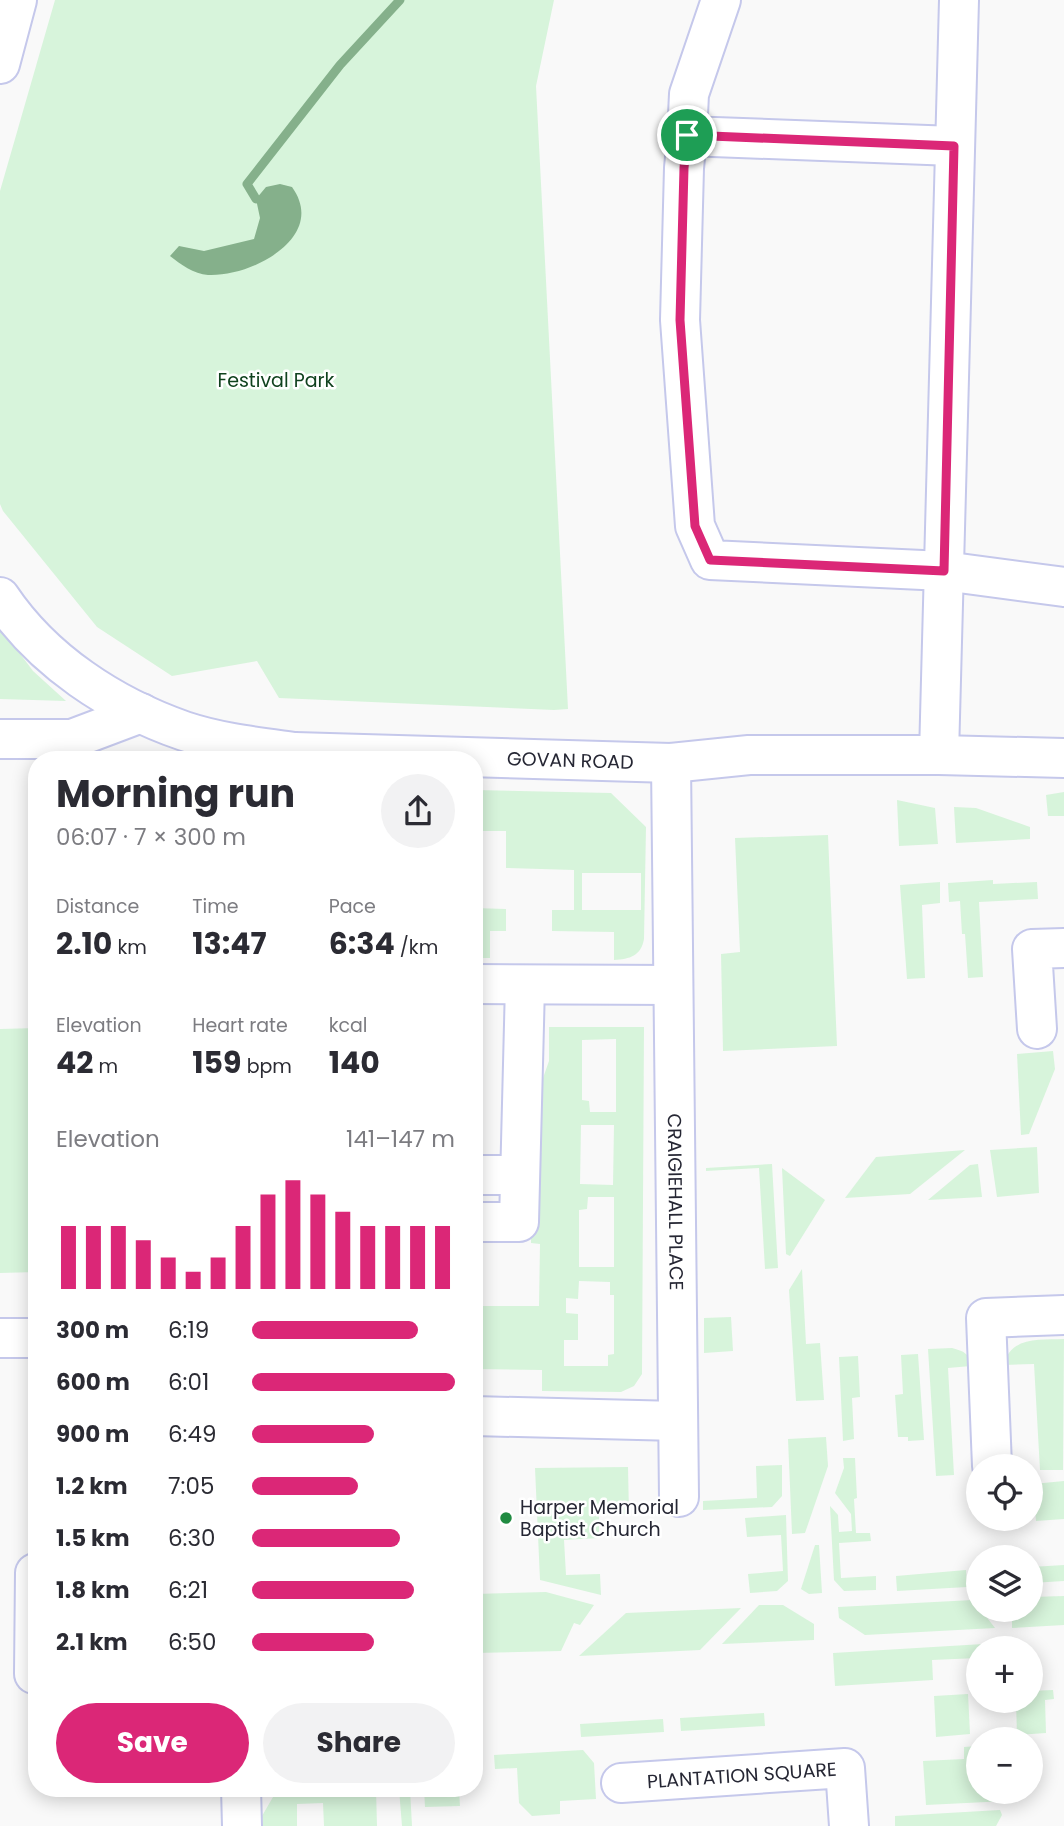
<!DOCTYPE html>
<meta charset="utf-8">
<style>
:root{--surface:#fff;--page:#f2f2f3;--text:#2b2b33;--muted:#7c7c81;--accent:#db2777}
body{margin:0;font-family:Poppins,sans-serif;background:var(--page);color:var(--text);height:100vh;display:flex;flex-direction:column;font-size:26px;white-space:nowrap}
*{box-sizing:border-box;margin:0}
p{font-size:23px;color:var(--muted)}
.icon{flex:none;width:38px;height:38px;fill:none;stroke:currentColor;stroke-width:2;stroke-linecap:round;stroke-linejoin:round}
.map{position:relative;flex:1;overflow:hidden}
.side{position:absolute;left:28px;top:751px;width:455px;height:1046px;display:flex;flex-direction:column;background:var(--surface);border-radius:28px;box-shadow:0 4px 18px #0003}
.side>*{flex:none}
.buttons{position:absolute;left:966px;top:1454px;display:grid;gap:14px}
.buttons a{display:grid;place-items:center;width:77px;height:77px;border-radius:50%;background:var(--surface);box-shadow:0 4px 18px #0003;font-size:35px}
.pin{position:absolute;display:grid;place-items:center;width:60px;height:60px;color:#fff;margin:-30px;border:4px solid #fff;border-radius:50%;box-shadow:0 2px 7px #0007}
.round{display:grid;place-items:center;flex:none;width:74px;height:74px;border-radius:37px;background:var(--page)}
.head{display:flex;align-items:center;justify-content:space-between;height:119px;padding:0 28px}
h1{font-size:38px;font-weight:700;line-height:52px}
.metrics{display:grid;grid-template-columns:repeat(3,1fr);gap:10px;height:119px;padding:7px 28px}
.metrics div{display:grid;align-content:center}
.metrics b{font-size:30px;font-weight:700}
.metrics small{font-size:19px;font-weight:400}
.metrics p{font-size:19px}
.chart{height:196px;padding:14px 28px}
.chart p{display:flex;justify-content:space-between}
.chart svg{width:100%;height:126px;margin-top:7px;stroke:var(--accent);stroke-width:6}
.action{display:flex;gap:14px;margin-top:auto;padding:14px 28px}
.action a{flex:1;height:80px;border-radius:42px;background:var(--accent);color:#fff;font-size:28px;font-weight:700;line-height:80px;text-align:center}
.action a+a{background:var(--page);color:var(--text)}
ul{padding:0 28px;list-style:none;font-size:23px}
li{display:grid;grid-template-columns:112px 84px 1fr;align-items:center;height:52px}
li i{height:18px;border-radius:9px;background:var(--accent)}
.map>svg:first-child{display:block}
.green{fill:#d7f4db;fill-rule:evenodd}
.water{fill:#85b08b}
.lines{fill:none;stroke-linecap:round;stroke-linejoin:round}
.stream{stroke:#85b08b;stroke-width:9}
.minor-casing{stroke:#c5c8eb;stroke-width:42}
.minor{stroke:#fff;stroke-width:38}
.route-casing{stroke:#fff;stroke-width:14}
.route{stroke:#db2777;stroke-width:9}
.poi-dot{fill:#218b42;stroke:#fff;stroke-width:2.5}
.labels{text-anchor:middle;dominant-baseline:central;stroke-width:5;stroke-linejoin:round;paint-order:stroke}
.park-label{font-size:19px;fill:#10421e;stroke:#fff}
.street-label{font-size:19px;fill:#262734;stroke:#fff}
.poi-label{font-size:19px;fill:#262734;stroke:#fff;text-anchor:start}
</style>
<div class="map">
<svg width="1064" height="1826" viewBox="0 0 1064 1826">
<rect width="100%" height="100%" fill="#f9f9f9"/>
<g class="green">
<path d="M 55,0 L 554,0 L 536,86 L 568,709 L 554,710 L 279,698 L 257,661 L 172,676 L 97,627 L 3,511 L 0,504 L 0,191 Z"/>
<path d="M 0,627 L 33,671 L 66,701 L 0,699 Z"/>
<path d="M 474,790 L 611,793 L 646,827 L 644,939 C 641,956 630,959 614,960 L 614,932 L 552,931 L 552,910 L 574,910 L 574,870 L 506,868 L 506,831 L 483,831 L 483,867 L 474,867 ZM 582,873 L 641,873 L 641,910 L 582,910 Z"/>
<path d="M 1064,792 L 1064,816 L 1048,816 L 1046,795 Z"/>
<path d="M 897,800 L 935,808 L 938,844 L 899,846 Z"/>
<path d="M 954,807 L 976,808 L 1030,827 L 1030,839 L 956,843 Z"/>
<path d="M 828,835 L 837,1046 L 723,1051 L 721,954 L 740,952 L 735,838 Z"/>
<path d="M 993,880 L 993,884 L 1037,882 L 1038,899 L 979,902 L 983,977 L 968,978 L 965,934 L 962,934 L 960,901 L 949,902 L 948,883 Z"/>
<path d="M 940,882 L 940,903 L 922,905 L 925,978 L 907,979 L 900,885 Z"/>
<path d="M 474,908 L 506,909 L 506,931 L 490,931 L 490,958 L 474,958 Z"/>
<path d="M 549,1027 L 644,1027 L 642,1374 L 634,1386 L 621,1392 L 542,1391 L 542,1370 L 474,1369 L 474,1306 L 539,1306 L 540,1244 L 531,1243 L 531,1112 L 549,1061 ZM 616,1039 L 616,1112 L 590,1112 L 589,1101 L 582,1100 L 582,1040 ZM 581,1125 L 614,1125 L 613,1185 L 580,1184 ZM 588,1197 L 614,1197 L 614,1267 L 579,1267 L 579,1210 L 587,1209 ZM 579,1281 L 610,1282 L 610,1295 L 614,1295 L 614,1354 L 608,1355 L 608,1366 L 564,1366 L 564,1340 L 578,1340 L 578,1314 L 566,1313 L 566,1298 L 578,1299 Z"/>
<path d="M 37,1028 L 37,1272 L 0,1273 L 0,1029 Z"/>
<path d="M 1053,1051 L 1055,1069 L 1029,1134 L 1021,1135 L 1017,1054 Z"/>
<path d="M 1037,1147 L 1039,1193 L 997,1197 L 990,1150 Z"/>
<path d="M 965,1150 L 910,1194 L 845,1198 L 876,1157 Z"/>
<path d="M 772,1164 L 778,1268 L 765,1269 L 759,1168 L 706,1171 L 706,1168 Z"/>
<path d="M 978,1164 L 982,1197 L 928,1200 L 970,1165 Z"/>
<path d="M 782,1168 L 825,1200 L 790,1256 L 786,1254 Z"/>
<path d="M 802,1269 L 806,1344 L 820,1343 L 824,1400 L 796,1401 L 789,1290 Z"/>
<path d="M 731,1317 L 733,1351 L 704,1353 L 704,1318 Z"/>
<path d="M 1064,1339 L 1063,1470 L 1040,1470 L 1034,1364 L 1004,1365 C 1010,1336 1040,1340 1064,1339 Z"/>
<path d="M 952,1348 C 964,1351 970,1354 971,1366 L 948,1368 L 954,1475 L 936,1476 L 928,1349 Z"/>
<path d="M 918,1354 L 924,1440 L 908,1441 L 908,1437 L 898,1437 L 895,1395 L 903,1394 L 901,1355 Z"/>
<path d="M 858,1356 L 860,1397 L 852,1398 L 854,1439 L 843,1441 L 839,1357 Z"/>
<path d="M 826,1437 L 828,1466 L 805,1533 L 792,1534 L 788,1439 Z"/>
<path d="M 843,1458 L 855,1458 L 857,1498 L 854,1499 L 856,1533 L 870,1533 L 871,1541 L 839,1543 L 841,1578 L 876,1576 L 876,1590 L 844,1591 L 834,1580 L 830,1506 L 838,1515 L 839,1532 L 852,1531 L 851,1514 L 835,1493 L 844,1468 Z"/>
<path d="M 782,1465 L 782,1496 L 772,1507 L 703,1510 L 703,1501 L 757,1498 L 756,1466 Z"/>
<path d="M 628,1467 L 629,1514 L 599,1515 L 599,1538 L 564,1540 L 566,1575 L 600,1574 L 601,1595 L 540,1580 L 535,1468 Z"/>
<path d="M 1064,1481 L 1064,1519 L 1036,1521 L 1033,1484 Z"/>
<path d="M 786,1515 L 788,1581 L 777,1591 L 750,1593 L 748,1574 L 783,1571 L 781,1535 L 747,1537 L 745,1518 Z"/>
<path d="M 815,1545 L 819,1545 L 822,1593 L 809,1594 L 801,1589 Z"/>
<path d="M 1064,1565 L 1064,1581 L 1031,1583 L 1031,1567 Z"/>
<path d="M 966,1570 L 967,1587 L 897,1591 L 896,1576 Z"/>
<path d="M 546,1592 L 594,1605 L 580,1625 L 574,1623 L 561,1651 L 474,1653 L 474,1594 Z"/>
<path d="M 1064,1596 L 1064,1625 L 1012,1628 L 1012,1610 L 1031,1610 L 1031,1597 Z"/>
<path d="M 973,1600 L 978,1610 L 981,1610 L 995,1628 L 865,1635 L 839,1618 L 838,1607 Z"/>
<path d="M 759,1605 L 783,1605 L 814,1624 L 814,1640 L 722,1644 Z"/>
<path d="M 741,1608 L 700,1650 L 579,1656 L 626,1613 Z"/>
<path d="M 1000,1643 L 1000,1648 L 978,1648 L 978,1658 L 932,1660 L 933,1680 L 835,1686 L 833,1653 Z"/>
<path d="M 1053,1690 L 1054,1699 L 1045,1700 L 1046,1733 L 1017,1735 L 1016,1701 L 1031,1701 L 1031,1691 Z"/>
<path d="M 968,1694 L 970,1734 L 936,1737 L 934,1696 Z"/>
<path d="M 764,1713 L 765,1726 L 681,1731 L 680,1718 Z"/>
<path d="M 663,1719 L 664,1732 L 581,1737 L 580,1724 Z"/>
<path d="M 978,1746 L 978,1792 L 1007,1792 L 1007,1801 L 926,1805 L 923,1761 L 964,1759 L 964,1747 Z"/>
<path d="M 583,1750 L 594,1763 L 596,1799 L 560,1801 L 560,1814 L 532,1816 L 519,1803 L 517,1768 L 495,1769 L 494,1755 Z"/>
<path d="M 323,1789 L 376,1789 L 377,1826 L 324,1826 L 323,1803 L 297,1804 L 297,1826 L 263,1826 L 262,1816 L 273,1797 L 323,1795 Z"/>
<path d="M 399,1789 L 410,1789 L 412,1826 L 402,1826 Z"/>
<path d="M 424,1789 L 459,1789 L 460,1806 L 425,1807 Z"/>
<path d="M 1000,1810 L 1002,1815 L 996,1826 L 895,1826 L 895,1816 Z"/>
</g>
<path class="water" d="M 280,184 L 292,187 C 328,237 252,277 208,275 C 194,274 180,264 170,256 L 179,246 L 204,251 L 254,239 L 260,218 L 256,199 L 266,187 Z"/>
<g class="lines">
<path class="stream" d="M 256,199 L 247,184 L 340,65 L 400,0"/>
<defs>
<g id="minor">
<path d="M 721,0 L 689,94 L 687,136 L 954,146"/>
<path d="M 0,64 L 17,0"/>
<path d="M 687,136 L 684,168 L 680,320 L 695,526 L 710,560 L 944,571 L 1064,587"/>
<path id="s1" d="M 0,597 C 43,661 112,706 184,731 C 220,743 258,747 295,752 L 671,763 L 749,755 L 939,755 L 1064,758"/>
<path d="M 0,739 L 72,739 L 141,713"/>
<path d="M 939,755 L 959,0"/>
<path id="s2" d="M 671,763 L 679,1497"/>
<path d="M 474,984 L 673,985"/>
<path d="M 1037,1029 L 1032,949 L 1064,948"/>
<path d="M 474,1175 L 520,1175"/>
<path d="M 483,1222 L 519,1222 L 525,985"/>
<path d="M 0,1338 L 37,1338"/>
<path d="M 474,1416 L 678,1421"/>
<path d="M 992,1466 L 986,1318 L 1064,1315"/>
<path d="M 34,1674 L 35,1573"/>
<path id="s3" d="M 621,1783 L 845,1768 L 849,1826"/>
<path d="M 241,1788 L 242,1826"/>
</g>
</defs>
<use href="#minor" class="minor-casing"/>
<use href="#minor" class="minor"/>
</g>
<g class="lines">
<defs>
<path id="route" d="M 687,135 L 954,146 L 944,571 L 710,560 L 695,526 L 680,320 L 684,168 Z"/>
</defs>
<use href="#route" class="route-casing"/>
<use href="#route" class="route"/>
</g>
<circle class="poi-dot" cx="506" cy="1518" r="7"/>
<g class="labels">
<g class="park-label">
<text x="276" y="380">Festival Park</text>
</g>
<g class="street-label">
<text stroke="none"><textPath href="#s1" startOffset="620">GOVAN ROAD</textPath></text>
<text stroke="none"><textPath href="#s2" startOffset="439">CRAIGIEHALL PLACE</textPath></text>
<text stroke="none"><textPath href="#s3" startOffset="121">PLANTATION SQUARE</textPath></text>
</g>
<g class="poi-label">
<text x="520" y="1507">Harper Memorial<tspan x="520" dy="22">Baptist Church</tspan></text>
</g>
</g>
</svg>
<div class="buttons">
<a><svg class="icon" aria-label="locate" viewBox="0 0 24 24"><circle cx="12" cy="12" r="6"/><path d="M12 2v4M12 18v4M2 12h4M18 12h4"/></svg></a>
<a><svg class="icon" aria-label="layers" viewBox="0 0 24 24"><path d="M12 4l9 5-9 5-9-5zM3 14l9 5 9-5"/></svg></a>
<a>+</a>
<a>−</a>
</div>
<div class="pin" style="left:687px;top:135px;background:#1e9e55"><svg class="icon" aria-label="arrive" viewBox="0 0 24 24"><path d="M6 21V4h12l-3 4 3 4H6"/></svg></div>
<section class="side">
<div class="head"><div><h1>Morning run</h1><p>06:07 · 7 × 300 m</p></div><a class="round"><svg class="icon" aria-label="share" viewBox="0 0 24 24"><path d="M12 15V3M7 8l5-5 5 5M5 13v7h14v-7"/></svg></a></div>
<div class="metrics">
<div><p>Distance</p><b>2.10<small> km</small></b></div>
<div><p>Time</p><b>13:47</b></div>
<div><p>Pace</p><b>6:34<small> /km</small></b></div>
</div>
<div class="metrics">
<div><p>Elevation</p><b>42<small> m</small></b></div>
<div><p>Heart rate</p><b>159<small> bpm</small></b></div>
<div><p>kcal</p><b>140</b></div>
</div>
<div class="chart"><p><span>Elevation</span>141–147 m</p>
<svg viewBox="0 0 160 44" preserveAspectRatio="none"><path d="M5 44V22M15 44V22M25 44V22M35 44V27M45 44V33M55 44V38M65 44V33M75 44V22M85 44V11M95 44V6M105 44V11M115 44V17M125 44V22M135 44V22M145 44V22M155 44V22"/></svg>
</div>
<ul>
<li><b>300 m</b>6:19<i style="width:82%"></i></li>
<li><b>600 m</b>6:01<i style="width:100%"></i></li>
<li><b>900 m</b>6:49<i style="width:60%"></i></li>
<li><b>1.2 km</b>7:05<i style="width:52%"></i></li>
<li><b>1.5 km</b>6:30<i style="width:73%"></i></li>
<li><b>1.8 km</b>6:21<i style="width:80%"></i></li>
<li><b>2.1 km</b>6:50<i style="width:60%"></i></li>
</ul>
<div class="action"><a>Save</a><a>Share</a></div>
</section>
</div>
